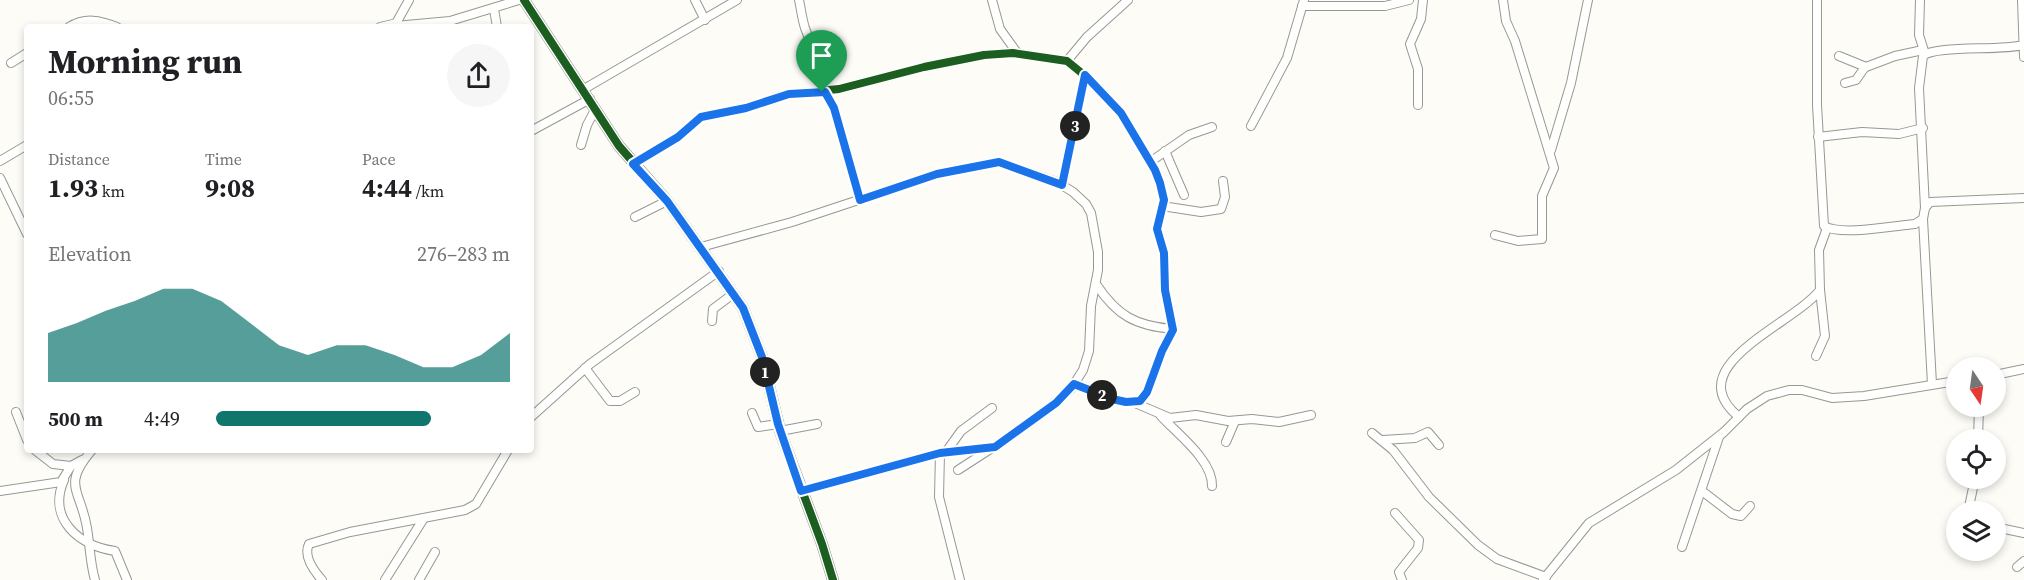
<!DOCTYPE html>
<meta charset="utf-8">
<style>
:root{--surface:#fff;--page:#f6f6f6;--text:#202124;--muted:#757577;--accent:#0f766e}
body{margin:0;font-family:"Source Serif 4",serif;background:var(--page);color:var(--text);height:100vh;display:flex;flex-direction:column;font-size:22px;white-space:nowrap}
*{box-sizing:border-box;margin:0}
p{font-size:20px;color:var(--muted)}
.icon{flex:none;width:33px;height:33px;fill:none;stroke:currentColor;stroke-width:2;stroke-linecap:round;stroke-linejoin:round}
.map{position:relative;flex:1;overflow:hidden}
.side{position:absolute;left:24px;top:24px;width:510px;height:429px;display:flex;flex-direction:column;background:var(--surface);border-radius:6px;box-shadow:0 3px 9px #0003}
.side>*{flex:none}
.needle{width:39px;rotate:167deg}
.controls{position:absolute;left:1946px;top:357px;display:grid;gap:12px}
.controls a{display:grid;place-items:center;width:60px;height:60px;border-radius:50%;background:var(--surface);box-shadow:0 3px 9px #0003;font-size:30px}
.pin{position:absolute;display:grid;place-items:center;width:51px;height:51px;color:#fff;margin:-62px -26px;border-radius:50% 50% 50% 0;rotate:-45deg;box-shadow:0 0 6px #0007}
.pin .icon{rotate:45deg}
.km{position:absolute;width:30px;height:30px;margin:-15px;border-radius:50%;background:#222;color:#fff;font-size:16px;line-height:30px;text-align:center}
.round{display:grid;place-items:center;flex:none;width:63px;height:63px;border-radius:32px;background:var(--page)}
.overview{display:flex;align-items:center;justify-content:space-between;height:102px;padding:0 24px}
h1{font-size:33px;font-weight:700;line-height:45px}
.metrics{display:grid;grid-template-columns:repeat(3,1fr);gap:9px;height:102px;padding:6px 24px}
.metrics div{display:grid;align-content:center}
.metrics b{font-size:26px;font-weight:700}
.metrics small{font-size:16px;font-weight:400}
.metrics p{font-size:16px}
.chart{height:168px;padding:12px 24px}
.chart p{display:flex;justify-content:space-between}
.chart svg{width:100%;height:108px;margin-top:6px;fill:var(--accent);opacity:.7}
ul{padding:0 24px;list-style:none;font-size:20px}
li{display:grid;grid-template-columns:96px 72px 1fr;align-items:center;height:45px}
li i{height:15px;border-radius:8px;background:var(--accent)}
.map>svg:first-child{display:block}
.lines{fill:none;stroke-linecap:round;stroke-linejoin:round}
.minor-casing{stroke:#979795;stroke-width:10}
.tertiary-casing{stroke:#979795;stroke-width:12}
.minor{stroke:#fffffe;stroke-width:8}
.tertiary{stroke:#fffffe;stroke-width:9}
.cycleway-casing{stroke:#fff;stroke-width:11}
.cycleway{stroke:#1b5e20;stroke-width:8}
.route-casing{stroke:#fff;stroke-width:12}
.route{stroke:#1a73e8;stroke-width:8}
</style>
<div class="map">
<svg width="2024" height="580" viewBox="0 0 2024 580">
<rect width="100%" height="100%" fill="#fdfcf7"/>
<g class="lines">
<defs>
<g id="minor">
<path d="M 695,0 L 705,20"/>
<path d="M 799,0 C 801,9 802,19 805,28 C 813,50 825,68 822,92"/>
<path d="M 992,0 L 1000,29 L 1018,54"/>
<path d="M 1817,0 L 1817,105 L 1824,226 C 1841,236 1893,226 1915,224 L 1923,219 L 1925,208 L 1930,202 L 2024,198"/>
<path d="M 1920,0 L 1919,35 L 1925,54"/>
<path d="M 2022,0 L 2024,57"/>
<path d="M 1302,6 L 1385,6 L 1409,0"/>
<path d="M 494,9 L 497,27"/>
<path d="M 395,26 L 450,21 L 519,0"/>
<path d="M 69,27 C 85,17 100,20 117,27"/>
<path d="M 380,27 L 397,23"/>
<path d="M 394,27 L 409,0"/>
<path d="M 1839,56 L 1866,67 L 1895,56 L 1923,50"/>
<path d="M 1067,61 L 1087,37 L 1128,0"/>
<path d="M 11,63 L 27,53"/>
<path d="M 1845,83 L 1856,80 L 1865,67"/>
<path d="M 584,89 L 737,0"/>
<path d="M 825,91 L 834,108 L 860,200"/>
<path d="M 1418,105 L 1418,69 L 1410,44 L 1421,19 L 1423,0"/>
<path d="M 1251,126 L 1287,58 L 1304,0"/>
<path d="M 531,131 L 590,99"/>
<path d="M 1818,137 L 1862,132 L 1899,134 L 1923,128"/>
<path d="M 581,145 L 587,125 L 595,110"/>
<path d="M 1551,150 L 1571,83 L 1588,0"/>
<path d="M 1165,151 L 1184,195"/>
<path d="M 0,161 L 27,145"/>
<path d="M 1150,162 L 1189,135 L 1212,127"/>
<path d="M 633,164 L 678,137 L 701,117 L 746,108 L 789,94 L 839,89 L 924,67 L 984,55 L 1013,53 L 1067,61 L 1100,88 L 1121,113 L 1155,169 L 1164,200 L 1157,229 L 1164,253 L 1165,290 L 1173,330 L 1162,351 L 1147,392 L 1140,401 C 1121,408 1092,392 1074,384"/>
<path d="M 0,178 L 27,234"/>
<path d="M 1062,185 L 1085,75"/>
<path d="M 1162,206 L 1201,212 L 1221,209 L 1225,197 L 1223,181"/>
<path d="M 1925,208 L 1919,88 L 1923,56 C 1934,45 2001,51 2023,45"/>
<path d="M 635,217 L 667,201"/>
<path d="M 1923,219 L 1932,384"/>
<path d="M 1495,235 L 1518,241 L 1542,239 L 1542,196 L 1554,168 L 1515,41 L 1506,21 L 1503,0"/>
<path d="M 701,247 L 792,222 L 937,174 L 999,162 L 1057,182 L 1073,192 L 1086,204 L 1091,213 L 1098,252 L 1098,270 L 1091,306 L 1089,351 L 1083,370 L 1071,389 L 1039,416 L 995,447 L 940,453 L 801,491"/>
<path d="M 1096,284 C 1117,316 1136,326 1173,329"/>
<path d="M 712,321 L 713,309 L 733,294"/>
<path d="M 1816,356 L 1825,336 L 1820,290"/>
<path d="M 585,368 L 610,401 L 620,401 L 635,392"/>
<path d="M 1995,375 L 2024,369"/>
<path d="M 1135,403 L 1170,418 L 1196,415 L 1228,421 L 1252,419 L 1279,422 L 1311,415"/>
<path d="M 16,412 L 27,440"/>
<path d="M 752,413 L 758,427 L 778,424"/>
<path d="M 1161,416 C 1176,433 1213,460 1212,486"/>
<path d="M 531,417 L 590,364 L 719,271"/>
<path d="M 1739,417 C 1677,366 1793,325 1820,290 L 1819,250 L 1827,228"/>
<path d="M 780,431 L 817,424"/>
<path d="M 1372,433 L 1393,450 L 1429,497 L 1478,545 L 1497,559 L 1546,577"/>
<path d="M 1383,440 L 1415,438 L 1428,432 L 1439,445"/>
<path d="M 1978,440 L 1979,406"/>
<path d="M 1226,442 L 1235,421"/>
<path d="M 35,450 L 53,464 L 71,466"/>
<path d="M 92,450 C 61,486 81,490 87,528 C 90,546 90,563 95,580"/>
<path d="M 946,452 L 961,431 L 992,408"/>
<path d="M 940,453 L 939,497 L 960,580"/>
<path d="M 958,470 L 992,448"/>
<path d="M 64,480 C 47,519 79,546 115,551 L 127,580"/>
<path d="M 0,491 L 61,482 L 71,466 L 82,460"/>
<path d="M 1702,491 L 1732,514 L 1741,516 L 1750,506"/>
<path d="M 1968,512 L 1975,478"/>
<path d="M 1395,513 L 1419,540 L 1418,548 L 1399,572 L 1402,580"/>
<path d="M 1995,527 L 2024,533"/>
<path d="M 1682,547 L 1719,437"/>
<path d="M 2017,567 L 2024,561"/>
<path d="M 322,580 C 314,571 303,556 309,544 L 350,532 L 465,510 L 476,504 L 508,450"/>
<path d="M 385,580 L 424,518"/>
<path d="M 419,580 L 435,552"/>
<path d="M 1543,580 L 1589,523 L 1676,470 L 1724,432 L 1747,409 L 1767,396 L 1789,390 L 1802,390 L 1832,398 L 1864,396 L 1956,381"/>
</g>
<path id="tertiary" d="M 524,0 L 619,146 L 667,201 L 743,308 L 762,357 L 780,431 L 822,544 L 833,580"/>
</defs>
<use href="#minor" class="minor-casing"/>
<use href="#tertiary" class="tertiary-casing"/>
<use href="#minor" class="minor"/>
<use href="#tertiary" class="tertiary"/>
<defs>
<g id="cycleway">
<path d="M 524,0 L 619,146 L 667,201 L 743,308 L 762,357 L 780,431 L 822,544 L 833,580"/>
<path d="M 633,164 L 678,137 L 701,117 L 746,108 L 789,94 L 839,89 L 924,67 L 984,55 L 1013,53 L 1067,61 L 1100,88 L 1121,113 L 1155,169 L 1164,200 L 1157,229 L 1164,253 L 1165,290 L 1173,330 L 1162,351 L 1147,392 L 1140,401 C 1121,408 1092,392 1074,384"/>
</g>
</defs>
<use href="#cycleway" class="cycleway-casing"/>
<use href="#cycleway" class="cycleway"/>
</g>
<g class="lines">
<defs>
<path id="route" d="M 1085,75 L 1121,113 L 1155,170 L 1160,183 L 1164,200 L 1157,229 L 1164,253 L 1165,290 L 1173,330 L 1162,351 L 1147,392 L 1140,401 L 1126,402 L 1112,399 L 1074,384 L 1056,403 L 995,447 L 940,453 L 801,491 L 778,424 L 762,357 L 743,308 L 667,201 L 633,164 L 678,137 L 701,117 L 746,108 L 789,94 L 825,92 L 834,108 L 860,200 L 937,174 L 999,162 L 1062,185 Z"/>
</defs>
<use href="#route" class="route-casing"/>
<use href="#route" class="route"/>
</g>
</svg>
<div class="controls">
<a><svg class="needle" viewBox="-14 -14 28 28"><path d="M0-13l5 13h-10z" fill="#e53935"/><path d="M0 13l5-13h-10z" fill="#757577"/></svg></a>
<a><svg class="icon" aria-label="locate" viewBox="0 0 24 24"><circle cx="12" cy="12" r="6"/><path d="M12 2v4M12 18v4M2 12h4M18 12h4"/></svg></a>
<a><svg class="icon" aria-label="layers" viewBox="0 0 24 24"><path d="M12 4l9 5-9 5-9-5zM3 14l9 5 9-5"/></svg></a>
</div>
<div class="pin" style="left:822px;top:92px;background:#1e9e55"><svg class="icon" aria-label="arrive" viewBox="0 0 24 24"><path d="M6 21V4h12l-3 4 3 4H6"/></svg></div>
<b class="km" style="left:765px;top:372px">1</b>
<b class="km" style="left:1102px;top:395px">2</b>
<b class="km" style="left:1075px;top:126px">3</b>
<section class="side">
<div class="overview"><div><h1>Morning run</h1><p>06:55</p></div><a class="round"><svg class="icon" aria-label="share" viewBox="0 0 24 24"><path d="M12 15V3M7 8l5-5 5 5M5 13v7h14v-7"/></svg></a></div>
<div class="metrics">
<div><p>Distance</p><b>1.93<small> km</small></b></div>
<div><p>Time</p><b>9:08</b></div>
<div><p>Pace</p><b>4:44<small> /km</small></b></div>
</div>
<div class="chart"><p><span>Elevation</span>276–283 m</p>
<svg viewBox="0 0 160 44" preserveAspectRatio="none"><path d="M0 44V24L10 20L20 15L30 11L40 6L50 6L60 11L70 20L80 29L90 33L100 29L110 29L120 33L130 38L140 38L150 33L160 24V44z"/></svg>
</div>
<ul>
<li><b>500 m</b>4:49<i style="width:73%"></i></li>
</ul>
</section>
</div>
